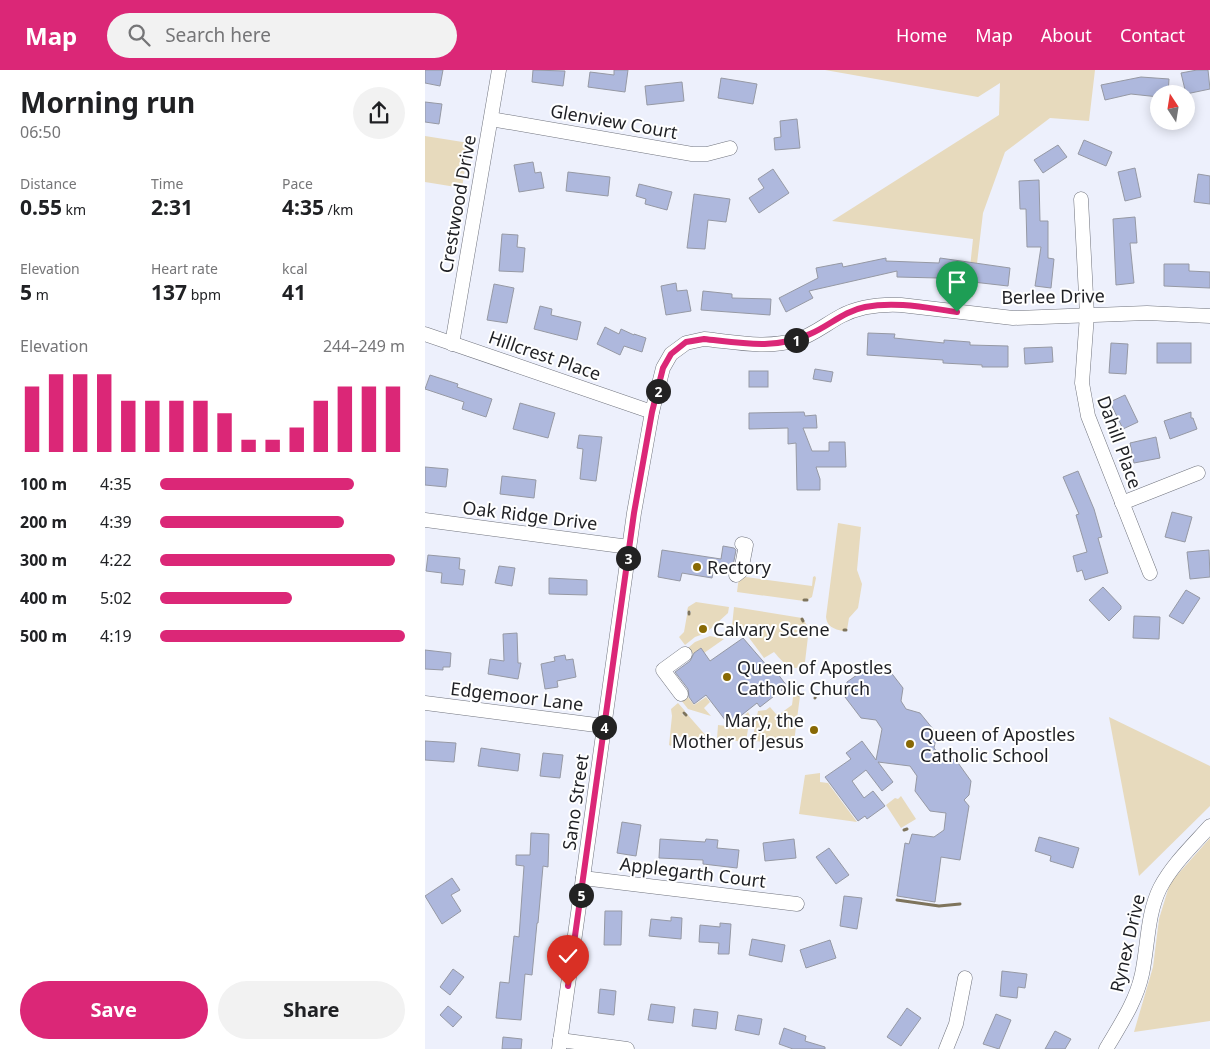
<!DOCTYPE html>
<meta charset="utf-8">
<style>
:root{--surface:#fff;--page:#f2f2f2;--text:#202124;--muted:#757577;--accent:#db2777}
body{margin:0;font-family:"Noto Sans",sans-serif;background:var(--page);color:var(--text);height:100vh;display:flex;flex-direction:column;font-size:19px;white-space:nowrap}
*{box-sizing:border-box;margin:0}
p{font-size:16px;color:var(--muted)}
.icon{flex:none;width:28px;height:28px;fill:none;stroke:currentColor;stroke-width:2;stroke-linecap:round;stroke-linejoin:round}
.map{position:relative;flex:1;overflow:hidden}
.details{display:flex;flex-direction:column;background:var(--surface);width:425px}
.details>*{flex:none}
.needle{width:32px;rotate:348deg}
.controls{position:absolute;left:725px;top:15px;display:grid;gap:10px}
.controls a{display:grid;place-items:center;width:45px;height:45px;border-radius:50%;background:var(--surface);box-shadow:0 2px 12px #0003;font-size:25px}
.pin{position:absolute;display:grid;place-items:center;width:42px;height:42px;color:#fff;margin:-51px -21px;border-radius:50% 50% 50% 0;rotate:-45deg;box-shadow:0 0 5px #0007}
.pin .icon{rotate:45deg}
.km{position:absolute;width:25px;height:25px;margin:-12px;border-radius:50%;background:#222;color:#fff;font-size:14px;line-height:25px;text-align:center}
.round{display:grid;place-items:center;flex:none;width:52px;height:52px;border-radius:26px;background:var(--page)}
.overview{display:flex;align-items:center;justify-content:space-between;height:85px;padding:0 20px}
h1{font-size:28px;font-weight:700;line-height:38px}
.figures{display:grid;grid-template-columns:repeat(3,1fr);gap:8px;height:85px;padding:5px 20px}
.figures div{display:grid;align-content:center}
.figures b{font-size:21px;font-weight:700}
.figures small{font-size:14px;font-weight:400}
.figures p{font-size:14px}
.chart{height:140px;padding:10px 20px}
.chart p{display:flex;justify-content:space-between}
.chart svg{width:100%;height:90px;margin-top:5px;stroke:var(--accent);stroke-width:6}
.action{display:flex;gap:10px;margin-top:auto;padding:10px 20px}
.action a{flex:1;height:58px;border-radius:30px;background:var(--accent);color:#fff;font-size:20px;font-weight:700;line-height:58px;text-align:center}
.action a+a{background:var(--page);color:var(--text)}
ul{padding:0 20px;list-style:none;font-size:16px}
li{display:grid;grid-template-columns:80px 60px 1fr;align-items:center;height:38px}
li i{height:12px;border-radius:6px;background:var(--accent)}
header{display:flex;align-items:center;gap:30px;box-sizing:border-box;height:70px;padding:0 25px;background:var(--accent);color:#fff}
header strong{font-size:24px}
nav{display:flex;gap:28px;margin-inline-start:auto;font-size:18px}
.search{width:350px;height:45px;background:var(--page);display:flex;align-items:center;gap:12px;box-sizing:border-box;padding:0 18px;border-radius:28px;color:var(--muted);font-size:19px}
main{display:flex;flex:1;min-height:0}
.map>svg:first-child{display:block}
.green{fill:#e7dabd}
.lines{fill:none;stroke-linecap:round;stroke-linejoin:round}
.stream{stroke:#7e745c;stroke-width:3}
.building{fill:#aeb8dd;stroke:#9699a4}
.minor-casing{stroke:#71747e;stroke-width:15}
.minor{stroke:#fff;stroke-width:14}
.route-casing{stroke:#fff;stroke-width:10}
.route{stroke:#db2777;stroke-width:6}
.poi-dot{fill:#886905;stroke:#fff;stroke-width:2}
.labels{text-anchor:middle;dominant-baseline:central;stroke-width:4;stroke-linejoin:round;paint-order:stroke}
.street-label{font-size:18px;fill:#1f2024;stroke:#fff}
.poi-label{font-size:18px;fill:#1f2024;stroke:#fff;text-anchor:start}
</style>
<header>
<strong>Map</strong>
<div class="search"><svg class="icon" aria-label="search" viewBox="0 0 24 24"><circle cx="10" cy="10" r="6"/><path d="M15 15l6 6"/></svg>Search here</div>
<nav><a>Home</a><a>Map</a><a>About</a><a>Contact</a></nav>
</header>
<main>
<section class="details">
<div class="overview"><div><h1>Morning run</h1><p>06:50</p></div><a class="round"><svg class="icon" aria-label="share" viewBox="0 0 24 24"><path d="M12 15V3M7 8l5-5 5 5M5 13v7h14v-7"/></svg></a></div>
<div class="figures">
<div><p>Distance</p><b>0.55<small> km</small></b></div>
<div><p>Time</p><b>2:31</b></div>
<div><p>Pace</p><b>4:35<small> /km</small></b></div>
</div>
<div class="figures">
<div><p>Elevation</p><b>5<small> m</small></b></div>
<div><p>Heart rate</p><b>137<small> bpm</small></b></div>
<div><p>kcal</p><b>41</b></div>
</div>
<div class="chart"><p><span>Elevation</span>244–249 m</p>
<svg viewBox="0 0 160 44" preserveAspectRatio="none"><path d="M5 44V12M15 44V6M25 44V6M35 44V6M45 44V19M55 44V19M65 44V19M75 44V19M85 44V25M95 44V38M105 44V38M115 44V32M125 44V19M135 44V12M145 44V12M155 44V12"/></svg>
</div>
<ul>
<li><b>100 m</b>4:35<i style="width:79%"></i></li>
<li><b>200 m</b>4:39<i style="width:75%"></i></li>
<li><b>300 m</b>4:22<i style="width:96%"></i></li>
<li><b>400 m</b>5:02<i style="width:54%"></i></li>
<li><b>500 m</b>4:19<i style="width:100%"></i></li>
</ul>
<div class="action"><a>Save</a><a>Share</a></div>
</section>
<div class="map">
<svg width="785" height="979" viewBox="0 0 785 979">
<rect width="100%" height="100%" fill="#edf0fc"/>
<g class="green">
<path d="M 400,0 L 670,0 L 664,51 L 625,48 L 580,82 L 558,143 L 548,227 L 542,226 L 548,169 L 407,151 L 574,45 L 575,13 L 553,27 Z"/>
<path d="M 0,66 L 44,73 L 37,118 L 0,112 Z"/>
<path d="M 413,453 L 436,457 L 432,500 L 437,514 L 433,538 L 424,548 L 422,560 L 418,559 L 418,561 C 409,559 402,557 401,547 Z"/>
<path d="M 314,506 L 387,516 L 388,507 L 390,506 L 391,508 L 387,527 L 382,530 L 379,529 L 379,531 L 312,522 Z"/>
<path d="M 271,532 L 304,537 L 303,543 L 281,563 L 270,567 L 260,575 L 254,567 L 259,562 L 262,545 L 265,544 L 266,541 L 262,541 L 263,537 Z"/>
<path d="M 309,537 L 377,548 L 384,558 L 380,592 C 369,607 356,590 349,582 L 339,588 L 322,565 L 313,564 L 308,567 L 306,566 Z"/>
<path d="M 285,566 L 299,569 L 279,583 L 276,578 L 268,584 L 263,578 L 270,572 Z"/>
<path d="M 367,613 L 372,614 L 375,621 L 373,621 L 372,625 L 375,626 L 369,672 L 365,675 L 330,671 L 330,667 L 328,667 L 333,641 L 341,640 L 345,637 L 351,644 L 356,643 L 367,635 L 369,620 L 365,616 Z"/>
<path d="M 262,626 L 269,635 L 281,627 L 285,632 L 279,638 L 286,646 L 263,639 L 256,630 Z"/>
<path d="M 253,633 L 260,641 L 257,644 L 260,646 L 262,644 L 283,668 L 283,670 L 249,666 L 248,674 L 246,676 L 244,675 L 247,646 L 246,639 Z"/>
<path d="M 323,642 L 325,646 L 321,672 L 292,669 L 293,655 L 310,657 L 312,652 L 315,650 L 317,652 L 323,650 L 320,645 Z"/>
<path d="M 684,647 L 785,696 L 785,736 L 714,806 Z"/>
<path d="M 395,703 L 395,712 L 403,713 L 432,752 L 374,744 L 380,705 Z"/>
<path d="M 476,726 L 491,749 L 476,758 L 461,735 L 470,728 L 473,729 Z"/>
<path d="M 785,768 L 785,951 L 709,962 L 728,897 L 734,849 L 745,813 Z"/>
</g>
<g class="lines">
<g class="stream">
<path d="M 379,530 L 382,530"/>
<path d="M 264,544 L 264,542"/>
<path d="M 377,549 L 378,551"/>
<path d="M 419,560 L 421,560"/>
<path d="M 374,625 L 374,622"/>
<path d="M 390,628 L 391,624"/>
<path d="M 259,643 L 261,645"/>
<path d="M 479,760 L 482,759"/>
<path d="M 472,830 L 514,836 L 535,834"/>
</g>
</g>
<g class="building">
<path d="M 0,0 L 18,0 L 15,16 L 0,13 Z"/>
<path d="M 108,0 L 140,1 L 138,16 L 107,12 Z"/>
<path d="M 189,0 L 203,0 L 200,22 L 163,17 L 165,2 L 189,5 Z"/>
<path d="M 772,0 L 783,0 L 785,19 L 761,24 L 756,3 Z"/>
<path d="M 716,7 L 744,9 L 743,24 L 734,24 L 734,27 L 706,24 L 680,30 L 676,15 Z"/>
<path d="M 296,8 L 332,14 L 328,34 L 293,28 Z"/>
<path d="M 257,12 L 259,31 L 222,35 L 220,16 Z"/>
<path d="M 0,32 L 17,34 L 14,54 L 0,52 Z"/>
<path d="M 372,49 L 375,78 L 350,80 L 349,68 L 356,67 L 355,51 Z"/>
<path d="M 659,70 L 687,82 L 681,96 L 653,84 Z"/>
<path d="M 633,75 L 642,87 L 618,103 L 609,90 Z"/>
<path d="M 108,92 L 110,103 L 116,102 L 119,118 L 94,122 L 89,95 Z"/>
<path d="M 710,98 L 716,127 L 700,131 L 693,102 Z"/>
<path d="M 348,99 L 364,123 L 334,143 L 324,128 L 339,118 L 333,109 Z"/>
<path d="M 143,102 L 185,107 L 183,126 L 141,121 Z"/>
<path d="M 773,104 L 785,106 L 785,134 L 769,132 Z"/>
<path d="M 614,110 L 615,151 L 623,151 L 623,188 L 629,189 L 626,218 L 610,216 L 616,177 L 602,177 L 601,139 L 595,139 L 594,111 Z"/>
<path d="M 214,114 L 247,122 L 242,140 L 220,134 L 221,129 L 211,126 Z"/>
<path d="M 269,124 L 305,129 L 301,152 L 283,150 L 280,179 L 262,178 Z"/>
<path d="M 710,147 L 712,173 L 705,173 L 709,213 L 691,215 L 688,149 Z"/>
<path d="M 77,164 L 93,165 L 92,177 L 100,178 L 98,202 L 74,201 Z"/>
<path d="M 461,188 L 461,191 L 514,193 L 515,188 L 585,198 L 583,216 L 513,208 L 472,207 L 472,201 L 384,221 L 388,228 L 361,242 L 354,228 L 393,208 L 391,198 L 417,193 L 418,197 Z"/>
<path d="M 739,194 L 764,194 L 764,201 L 785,202 L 785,218 L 739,216 Z"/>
<path d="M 251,213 L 252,221 L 262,220 L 266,241 L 241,245 L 236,216 Z"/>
<path d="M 69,214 L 89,218 L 82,253 L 62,250 Z"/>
<path d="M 278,221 L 307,224 L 307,228 L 346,229 L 345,245 L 276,240 Z"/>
<path d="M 115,236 L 127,239 L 126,245 L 156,252 L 152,270 L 109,259 Z"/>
<path d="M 180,257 L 194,264 L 196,259 L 209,265 L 209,264 L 221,268 L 217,282 L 199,276 L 195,285 L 172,274 Z"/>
<path d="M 443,263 L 470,264 L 469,268 L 519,273 L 519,270 L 545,272 L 545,275 L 583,276 L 583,297 L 557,297 L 557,295 L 518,293 L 518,290 L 442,285 Z"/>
<path d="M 686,273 L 703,274 L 701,304 L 684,303 Z"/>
<rect x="732" y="273" width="34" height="20"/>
<path d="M 627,277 L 628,292 L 600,294 L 599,278 Z"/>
<path d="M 390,299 L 408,302 L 406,312 L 388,309 Z"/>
<rect x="324" y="301" width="19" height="16"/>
<path d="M 5,305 L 33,314 L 32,317 L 67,329 L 61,347 L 37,339 L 39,332 L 0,319 Z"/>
<path d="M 700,325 L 713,352 L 698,359 L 685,332 Z"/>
<path d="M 95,333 L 130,343 L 123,368 L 88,359 Z"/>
<path d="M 379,342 L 380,346 L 391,345 L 392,358 L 378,358 L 387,381 L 404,381 L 404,372 L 420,372 L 421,397 L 391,397 L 395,409 L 395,420 L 372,420 L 371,373 L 363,374 L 363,358 L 324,359 L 324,343 Z"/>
<path d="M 766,342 L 766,348 L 768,348 L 772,359 L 745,369 L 739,351 Z"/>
<path d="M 154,365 L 177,367 L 171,411 L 155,409 L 158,379 L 152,378 Z"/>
<path d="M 731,367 L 735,388 L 709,393 L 705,373 Z"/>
<path d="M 0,397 L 23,399 L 21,417 L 0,415 Z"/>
<path d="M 653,401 L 669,439 L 677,467 L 673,468 L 683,503 L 660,510 L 657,500 L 652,502 L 648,486 L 662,482 L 651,445 L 654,444 L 638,407 Z"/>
<path d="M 77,406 L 111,410 L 109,428 L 75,424 Z"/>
<path d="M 747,442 L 767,447 L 760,472 L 740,467 Z"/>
<path d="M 298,476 L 309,478 L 311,480 L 308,496 L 303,504 L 288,502 L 287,508 L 257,503 L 255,511 L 233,507 L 237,480 L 296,489 Z"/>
<path d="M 784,480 L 785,507 L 765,509 L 762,482 Z"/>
<path d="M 3,485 L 35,488 L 34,499 L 40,500 L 38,515 L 16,513 L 17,503 L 1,501 Z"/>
<path d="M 74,496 L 90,498 L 87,516 L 70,513 Z"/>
<path d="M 124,508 L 162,510 L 162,525 L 124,524 Z"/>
<path d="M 678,517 L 696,536 L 696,539 L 684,551 L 664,530 Z"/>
<path d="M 761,520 L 775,528 L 758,554 L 744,546 Z"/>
<path d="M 709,546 L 735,547 L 734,569 L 708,568 Z"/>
<path d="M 92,563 L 93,593 L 96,593 L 93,609 L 63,604 L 65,589 L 79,591 L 78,564 Z"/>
<path d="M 318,568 L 343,597 L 346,595 L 362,616 L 335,637 L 332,633 L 304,655 L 281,625 L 269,634 L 264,627 L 263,619 L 250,602 L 265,591 L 269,583 L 276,578 L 285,591 Z"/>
<path d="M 0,580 L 26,583 L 25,597 L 18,597 L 18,600 L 0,599 Z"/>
<path d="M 140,585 L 141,590 L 148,589 L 151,607 L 132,611 L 133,617 L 120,619 L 116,594 L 130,591 L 129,587 Z"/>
<path d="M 446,595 L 461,596 L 478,618 L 476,631 L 481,639 L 495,643 L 512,664 L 509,678 L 516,687 L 531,690 L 546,711 L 544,725 L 539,730 L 544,736 L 535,790 L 516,787 L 510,832 L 472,826 L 480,773 L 484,774 L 487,764 L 509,767 L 519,760 L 521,743 L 505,741 L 490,721 L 492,706 L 485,696 L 453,692 L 468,712 L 457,721 L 441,700 L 427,711 L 439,728 L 448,721 L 460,736 L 442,749 L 440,746 L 433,751 L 400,707 L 426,689 L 421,683 L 437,671 L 451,690 L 457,659 L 451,650 L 436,648 L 420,627 L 422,612 Z"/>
<path d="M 0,671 L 31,673 L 29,692 L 0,690 Z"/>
<path d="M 56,678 L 95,684 L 93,701 L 53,696 Z"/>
<path d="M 118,683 L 138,685 L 135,708 L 115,706 Z"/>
<path d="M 197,752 L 216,755 L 211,786 L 192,783 Z"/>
<path d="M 106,763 L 124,764 L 123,797 L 118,796 L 113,853 L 112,853 L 107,905 L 100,904 L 96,950 L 71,948 L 75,912 L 84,913 L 89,866 L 94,867 L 99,796 L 91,795 L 91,785 L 105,785 Z"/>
<path d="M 614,767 L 654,778 L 648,798 L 625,791 L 626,786 L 610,781 Z"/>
<path d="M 235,769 L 280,772 L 281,769 L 293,770 L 292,778 L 314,780 L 312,798 L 278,794 L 278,790 L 234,788 Z"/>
<path d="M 369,769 L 371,788 L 340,791 L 338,773 Z"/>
<path d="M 404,778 L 424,805 L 411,814 L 391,787 Z"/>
<path d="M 27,808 L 35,820 L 26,825 L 36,841 L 17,854 L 0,826 Z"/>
<path d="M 419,826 L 437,828 L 432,859 L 415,856 Z"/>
<path d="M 180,841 L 197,841 L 196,875 L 179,875 Z"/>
<path d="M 246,847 L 257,848 L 256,869 L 224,866 L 226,849 L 246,851 Z"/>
<path d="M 295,853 L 306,854 L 304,884 L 293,884 L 294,873 L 274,872 L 275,855 L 295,857 Z"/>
<path d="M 327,869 L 360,875 L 357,892 L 324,885 Z"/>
<path d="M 405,870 L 411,888 L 381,898 L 375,880 Z"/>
<path d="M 28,899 L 39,907 L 25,925 L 15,917 Z"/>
<path d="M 577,901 L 602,904 L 600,918 L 593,917 L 592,928 L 575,926 Z"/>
<path d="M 175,919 L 191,921 L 189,945 L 173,943 Z"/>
<path d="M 226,934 L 250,937 L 248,953 L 223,950 Z"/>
<path d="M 23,936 L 37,947 L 28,957 L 15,945 Z"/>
<path d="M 482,938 L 496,948 L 476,976 L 462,967 Z"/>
<path d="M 269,939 L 293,942 L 291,959 L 267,956 Z"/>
<path d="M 571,944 L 586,950 L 574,979 L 558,974 Z"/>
<path d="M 313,945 L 337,949 L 334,965 L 310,960 Z"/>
<path d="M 359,958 L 381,966 L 380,971 L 400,977 L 400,979 L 368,979 L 354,974 Z"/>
<path d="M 630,961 L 646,969 L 640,979 L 620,979 Z"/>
<path d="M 78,967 L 97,969 L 96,979 L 77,979 Z"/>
</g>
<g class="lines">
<defs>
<g id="minor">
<path d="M 66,49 L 267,84 L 282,84 L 305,78"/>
<path d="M 656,129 L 662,245 L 657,313 L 663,346 L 725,503"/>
<path d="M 0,264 L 227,342"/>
<path d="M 27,274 L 74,0"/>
<path d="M 697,433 L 773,403"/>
<path d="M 0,450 L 204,477"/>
<path d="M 311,505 L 316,501 L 321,475 L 317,474"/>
<path d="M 256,624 L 238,600 L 260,584"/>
<path d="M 0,633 L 179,656"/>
<path d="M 158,808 L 372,834"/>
<path d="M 135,970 L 202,979"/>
<path d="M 134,979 L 209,443 L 227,342 L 238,298 L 246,284 L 261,273 L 279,269 C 310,272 341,279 372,270 C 388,265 401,254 416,246 C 435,236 455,234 476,235 L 588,248 L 722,243 L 785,246"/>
<path d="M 521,979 L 531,954 L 540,908"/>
<path d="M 681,979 C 695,955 711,932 717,904 C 723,876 722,844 735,818 C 747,795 767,776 785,756"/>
</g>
</defs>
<use href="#minor" class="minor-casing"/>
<use href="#minor" class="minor"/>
</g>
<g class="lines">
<defs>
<path id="route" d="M 143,916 L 209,443 L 227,342 L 238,298 L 246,284 L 261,272 L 279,269 C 316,273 351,280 385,264 C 404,256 419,241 440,237 C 471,231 502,238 532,242"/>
</defs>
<use href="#route" class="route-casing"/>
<use href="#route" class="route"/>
</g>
<g class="poi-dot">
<circle cx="272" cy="497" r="5"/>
<circle cx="278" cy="559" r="5"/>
<circle cx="302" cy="607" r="5"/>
<circle cx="389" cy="660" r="5"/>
<circle cx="485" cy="674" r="5"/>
</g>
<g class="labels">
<g class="street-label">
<text transform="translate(189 51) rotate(10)">Glenview Court</text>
<text transform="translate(32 134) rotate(-80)">Crestwood Drive</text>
<text transform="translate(628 226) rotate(-1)">Berlee Drive</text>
<text transform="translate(120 285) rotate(19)">Hillcrest Place</text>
<text transform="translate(695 372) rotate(70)">Dahill Place</text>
<text transform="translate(105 445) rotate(7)">Oak Ridge Drive</text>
<text transform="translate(92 626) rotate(7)">Edgemoor Lane</text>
<text transform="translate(150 732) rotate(-82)">Sano Street</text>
<text transform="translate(268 802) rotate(7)">Applegarth Court</text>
<text transform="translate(702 873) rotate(-77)">Rynex Drive</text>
</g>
<g class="poi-label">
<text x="282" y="497">Rectory</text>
<text x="288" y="559">Calvary Scene</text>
<text x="312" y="597">Queen of Apostles<tspan x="312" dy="21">Catholic Church</tspan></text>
<text x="379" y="650" text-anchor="end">Mary, the<tspan x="379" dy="21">Mother of Jesus</tspan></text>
<text x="495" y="664">Queen of Apostles<tspan x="495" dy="21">Catholic School</tspan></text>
</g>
</g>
</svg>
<div class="controls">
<a><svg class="needle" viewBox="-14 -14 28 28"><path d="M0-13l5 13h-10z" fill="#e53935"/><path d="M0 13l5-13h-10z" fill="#757577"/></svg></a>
</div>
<div class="pin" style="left:532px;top:242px;background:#1e9e55"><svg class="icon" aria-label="arrive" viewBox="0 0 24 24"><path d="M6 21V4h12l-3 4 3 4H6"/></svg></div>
<div class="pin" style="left:143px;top:916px;background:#d93025"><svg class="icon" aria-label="check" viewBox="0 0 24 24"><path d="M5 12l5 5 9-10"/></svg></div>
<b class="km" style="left:371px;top:270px">1</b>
<b class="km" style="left:233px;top:321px">2</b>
<b class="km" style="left:203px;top:488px">3</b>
<b class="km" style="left:179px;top:657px">4</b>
<b class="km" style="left:156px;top:825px">5</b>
</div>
</main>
